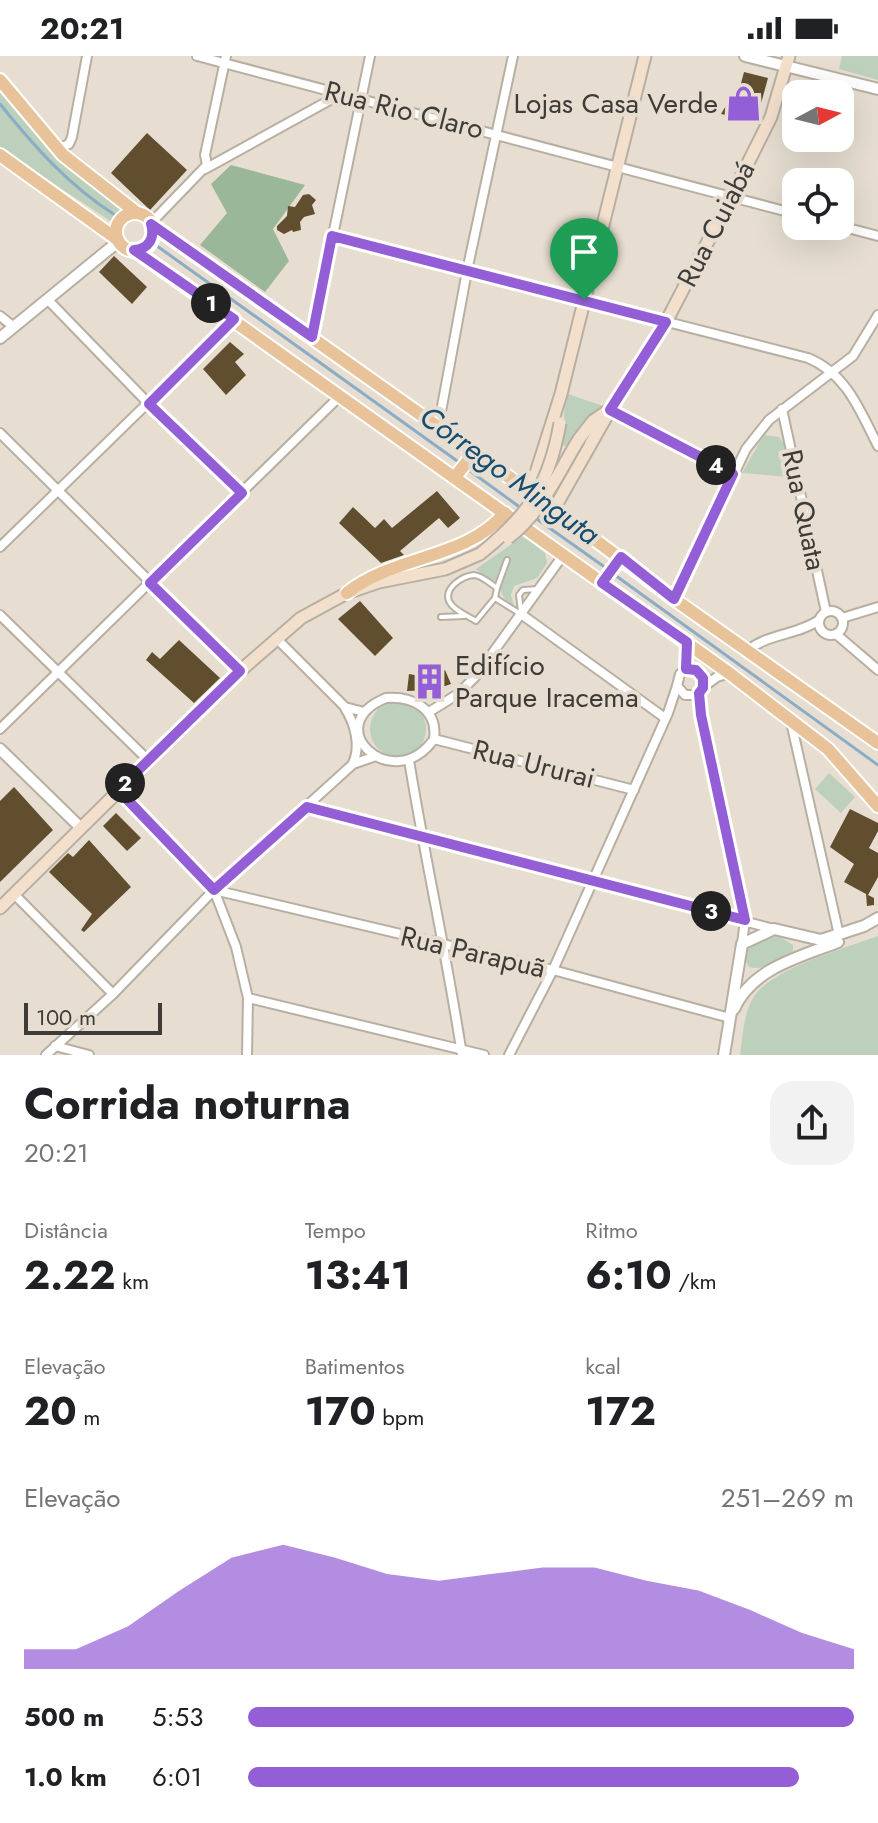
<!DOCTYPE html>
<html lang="pt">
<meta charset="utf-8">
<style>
:root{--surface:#fff;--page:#f2f2f2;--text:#202124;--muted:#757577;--accent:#945ed6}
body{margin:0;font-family:Jost,sans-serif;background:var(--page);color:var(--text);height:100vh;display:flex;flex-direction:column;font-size:30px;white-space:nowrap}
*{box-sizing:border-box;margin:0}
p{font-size:26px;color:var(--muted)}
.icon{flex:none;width:44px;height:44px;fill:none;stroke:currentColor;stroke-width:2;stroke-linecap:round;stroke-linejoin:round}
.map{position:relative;height:999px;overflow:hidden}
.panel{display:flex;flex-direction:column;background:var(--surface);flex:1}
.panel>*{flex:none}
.needle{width:52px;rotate:83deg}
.fabs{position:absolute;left:782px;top:24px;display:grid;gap:16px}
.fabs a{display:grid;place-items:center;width:72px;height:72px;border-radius:16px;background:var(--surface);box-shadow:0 8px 32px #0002;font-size:40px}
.scale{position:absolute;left:24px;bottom:20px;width:138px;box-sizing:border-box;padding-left:8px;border:4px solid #3f3c37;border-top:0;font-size:22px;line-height:28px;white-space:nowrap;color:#3f3c37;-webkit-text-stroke:6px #e7ded1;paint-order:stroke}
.pin{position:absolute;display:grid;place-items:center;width:68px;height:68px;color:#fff;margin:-82px -34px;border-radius:50% 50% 50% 0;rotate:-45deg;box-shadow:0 0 8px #0007}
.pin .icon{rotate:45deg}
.km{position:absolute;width:40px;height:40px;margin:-20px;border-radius:50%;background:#222;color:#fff;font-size:22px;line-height:40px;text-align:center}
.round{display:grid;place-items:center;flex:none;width:84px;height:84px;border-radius:24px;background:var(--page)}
.summary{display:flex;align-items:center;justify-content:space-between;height:136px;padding:0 24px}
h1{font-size:44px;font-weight:700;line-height:60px}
.metrics{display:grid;grid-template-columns:repeat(3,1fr);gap:12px;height:136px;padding:8px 24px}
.metrics div{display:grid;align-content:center}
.metrics b{font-size:40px;font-weight:700}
.metrics small{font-size:22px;font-weight:400}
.metrics p{font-size:22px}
.chart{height:224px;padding:16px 24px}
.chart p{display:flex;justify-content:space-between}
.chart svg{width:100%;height:144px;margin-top:8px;fill:var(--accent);opacity:.7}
ul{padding:0 24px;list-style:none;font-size:26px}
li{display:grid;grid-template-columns:128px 96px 1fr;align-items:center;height:60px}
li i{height:20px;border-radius:10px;background:var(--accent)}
.status{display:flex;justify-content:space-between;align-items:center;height:56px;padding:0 40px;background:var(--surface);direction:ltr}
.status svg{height:22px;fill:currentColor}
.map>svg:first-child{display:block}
.green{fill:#bdd0bc}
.forest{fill:#9bb799}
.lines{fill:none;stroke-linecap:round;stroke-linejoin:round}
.stream{stroke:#8bacc6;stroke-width:3}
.building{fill:#614e2f}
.service-casing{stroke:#b7afa2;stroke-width:8}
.minor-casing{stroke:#b7afa2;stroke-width:12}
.tertiary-casing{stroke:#b7afa2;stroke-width:14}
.secondary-casing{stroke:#b7afa2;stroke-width:15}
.primary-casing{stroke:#fff;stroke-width:16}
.service{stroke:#fff;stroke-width:4}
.minor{stroke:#fff;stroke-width:8}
.tertiary{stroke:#fff;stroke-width:10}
.secondary{stroke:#f3e0cc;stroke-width:11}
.primary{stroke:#e8c298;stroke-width:12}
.secondary-bridge-casing{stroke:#b7afa2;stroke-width:15;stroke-linecap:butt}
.secondary-bridge{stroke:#f3e0cc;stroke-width:11}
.route-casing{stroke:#fff;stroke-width:16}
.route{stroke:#945ed6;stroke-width:10}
.labels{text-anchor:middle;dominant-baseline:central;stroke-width:8;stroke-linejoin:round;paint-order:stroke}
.poi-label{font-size:28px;fill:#3f3c37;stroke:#e7ded1;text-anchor:end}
.street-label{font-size:28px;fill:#3f3c37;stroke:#e7ded1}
.water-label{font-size:30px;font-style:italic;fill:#154d71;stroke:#e7ded1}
</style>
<div class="status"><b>20:21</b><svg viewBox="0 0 49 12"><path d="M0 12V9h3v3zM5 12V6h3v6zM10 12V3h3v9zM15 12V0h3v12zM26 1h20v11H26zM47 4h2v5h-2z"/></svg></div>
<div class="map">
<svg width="878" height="999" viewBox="0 0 878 999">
<rect width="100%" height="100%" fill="#e7ded1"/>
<g class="green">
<path d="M 842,0 L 878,0 L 878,24 L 839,13 Z"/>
<path d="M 0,29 L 123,151 L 112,166 L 42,120 L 21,110 L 0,94 Z"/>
<path d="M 565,337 L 603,350 L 584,369 L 569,392 L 563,389 Z"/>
<path d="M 764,379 L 779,381 L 784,388 L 789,421 L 742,417 Z"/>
<path d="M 523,480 L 545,497 L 547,507 L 537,522 L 514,530 L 511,539 L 514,550 C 505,544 498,538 502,526 L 488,523 L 476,513 Z"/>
<circle cx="398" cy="673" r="28"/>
<path d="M 829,717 L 855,741 L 841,757 L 815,733 Z"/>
<path d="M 767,880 L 780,881 L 793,889 L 793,895 C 781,906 766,915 749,911 L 743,900 L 743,891 Z"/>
<path d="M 878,880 L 878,999 L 740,999 C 743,979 743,956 755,939 C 774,912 846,892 878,880 Z"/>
</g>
<path class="forest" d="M 231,109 L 305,129 L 273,173 L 289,205 L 265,236 L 200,189 L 227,157 L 211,128 Z"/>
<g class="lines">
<g class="stream">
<path d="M 0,48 C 34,90 69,130 115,159"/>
<path d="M 157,190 L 460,407"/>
<path d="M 466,412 L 521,452"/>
<path d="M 534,461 L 606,512"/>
<path d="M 612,517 L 878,709"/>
</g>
</g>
<g class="building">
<path d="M 744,16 L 768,22 L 756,66 L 721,58 L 735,34 L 739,35 Z"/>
<path d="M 147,77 L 187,114 L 150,154 L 111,117 Z"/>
<path d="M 309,138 L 316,144 L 312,149 L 315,158 L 304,161 L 300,166 L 301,174 L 293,176 L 292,174 L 284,178 L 277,174 L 277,170 L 287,160 L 288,150 L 295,151 L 303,139 Z"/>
<path d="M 114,200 L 147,231 L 132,248 L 99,216 Z"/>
<path d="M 230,286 L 244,298 L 235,306 L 246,319 L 226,339 L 203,313 Z"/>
<path d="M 437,435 L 460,462 L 448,472 L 439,462 L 400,495 L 404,499 L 381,507 L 339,467 L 353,451 L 375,472 L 384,463 L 392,472 Z"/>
<path d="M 360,545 L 393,582 L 375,600 L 338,563 Z"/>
<path d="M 179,584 L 220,622 L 194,647 L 146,604 L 152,596 L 160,603 Z"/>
<path d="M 424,609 L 430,621 L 445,614 L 451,628 L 433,634 L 407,635 L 409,618 L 420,620 Z"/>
<path d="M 14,731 L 53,774 L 0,826 L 0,745 Z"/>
<path d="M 850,753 L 878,767 L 878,775 L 869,792 L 878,797 L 878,821 L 868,839 L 874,842 L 874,849 L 867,850 L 866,838 L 844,826 L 854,808 L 830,791 Z"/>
<path d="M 116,757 L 141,782 L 127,795 L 103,770 Z"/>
<path d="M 89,784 L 131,831 L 84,876 L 81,874 L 92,858 L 49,816 L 68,797 L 73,801 Z"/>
</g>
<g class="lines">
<defs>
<g id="service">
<path d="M 497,532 L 507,504"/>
<path d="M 495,542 L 476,565 C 468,560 453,554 449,545 C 444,532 462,520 474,519 C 481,519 491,528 497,532 L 495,542 L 519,557"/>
<path d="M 521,556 L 519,539 L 523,534 L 539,533"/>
<path d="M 441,561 L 464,560"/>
</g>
<g id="minor">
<path d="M 197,0 L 796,158"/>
<path d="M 57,93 L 69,88 L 72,81 L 87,0"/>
<path d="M 207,110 L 205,113 L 339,39"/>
<path d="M 151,167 L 207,109 L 205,99 L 226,0"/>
<path d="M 840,170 L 878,180"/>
<path d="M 332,180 L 808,302 C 847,318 860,355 878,390"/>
<path d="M 48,244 L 149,348 L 242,437"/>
<path d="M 0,260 L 14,271"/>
<path d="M 312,281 L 370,0"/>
<path d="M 782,353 L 826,556"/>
<path d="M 610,354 L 733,418"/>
<path d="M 438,372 L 467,215 L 513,0"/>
<path d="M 0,377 L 240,615"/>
<path d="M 0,491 L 234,263"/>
<path d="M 674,543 L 746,393 L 769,364 L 853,300 L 878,259"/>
<circle cx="831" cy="567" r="12"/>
<path d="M 521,558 L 665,662"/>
<path d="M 0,559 L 148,704"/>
<path d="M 842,562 L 878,551"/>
<path d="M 836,578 L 878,614"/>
<path d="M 276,582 L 345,651 L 364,656"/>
<path d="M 748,594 C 770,577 798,579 819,564"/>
<path d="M 686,613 L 696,614 L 703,622 L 703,632 L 696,639 L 685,639 L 677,630 L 680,618 L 686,613 L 687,587"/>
<path d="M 703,631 L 717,621 L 729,617"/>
<path d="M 699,637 L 701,659 L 745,864 L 742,888"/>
<path d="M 386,642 C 413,640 438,653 434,683 C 393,741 317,670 386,642 Z"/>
<path d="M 345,652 C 355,668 361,690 353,707"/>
<path d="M 429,656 L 458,638 L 476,620 L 564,498"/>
<path d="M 791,666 L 839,879"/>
<path d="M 0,673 L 340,340"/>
<path d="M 434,683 L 634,734"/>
<path d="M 409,704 C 425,803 447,900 462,999"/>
<path d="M 118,734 L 214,834 L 236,891 L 248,942 L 247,999"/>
<path d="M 307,751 L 774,873"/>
<path d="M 214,834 L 553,914 L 730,962"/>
<path d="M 14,838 L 113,938"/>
<path d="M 248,942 L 484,999"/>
<path d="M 55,990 L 89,999"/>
<path d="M 46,999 L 113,938 L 214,834 L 353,708 L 376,700"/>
<path d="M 509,999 L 553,914 L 668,657 L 677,630"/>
</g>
<g id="tertiary">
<path d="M 745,0 L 878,33"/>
<path d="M 0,282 L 119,185"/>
<path d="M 0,693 L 81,772"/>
<path d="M 734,953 C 752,912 800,901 838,886"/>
<path d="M 724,999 L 742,888 L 774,873 L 821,884 L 864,870 L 878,862"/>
</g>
<g id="secondary">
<path d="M 579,383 L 593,365 L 606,356"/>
<path d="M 524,432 L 536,417 L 561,338 L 645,0"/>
<path d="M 554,453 L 610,354 L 666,266 L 731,141 L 771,61 L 789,0"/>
<path d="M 0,852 L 240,615 L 301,562 L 347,537 L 379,526 L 445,513 L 480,498"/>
</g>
<g id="primary">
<path d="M 0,24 L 63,99 L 137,157"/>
<path d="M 0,99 L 118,184"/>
<circle cx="135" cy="176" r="19"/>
<path d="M 151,168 L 554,453 L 674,543 L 878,687"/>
<path d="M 134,194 L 729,617 L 828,693 L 878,750"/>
<path d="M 455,421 L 474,397"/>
<path d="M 602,527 L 621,501"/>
<path d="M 347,537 C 394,499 465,504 505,457"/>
</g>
</defs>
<use href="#service" class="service-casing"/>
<use href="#minor" class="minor-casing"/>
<use href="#tertiary" class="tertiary-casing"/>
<use href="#secondary" class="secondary-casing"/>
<use href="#primary" class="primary-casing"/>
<use href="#service" class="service"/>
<use href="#minor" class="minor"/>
<use href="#tertiary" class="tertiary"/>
<use href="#secondary" class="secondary"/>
<use href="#primary" class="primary"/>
<defs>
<g id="secondary-bridge">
<path d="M 508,482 C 541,458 558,417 579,383"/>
<path d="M 480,498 C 529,459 549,429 560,367"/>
</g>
</defs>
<use href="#secondary-bridge" class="secondary-bridge-casing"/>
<use href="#secondary-bridge" class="secondary-bridge"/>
</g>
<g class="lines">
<defs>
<path id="route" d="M 151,168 L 312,281 L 332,180 L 666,266 L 610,354 L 733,418 L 674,543 L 621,501 L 602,527 L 687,586 L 686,613 L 696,614 L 703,622 L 703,632 L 699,637 L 701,659 L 745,864 L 307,751 L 214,834 L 118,734 L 240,615 L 150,527 L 242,437 L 149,348 L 234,263 L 134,194 C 149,193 155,182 151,168 Z"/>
</defs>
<use href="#route" class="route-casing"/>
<use href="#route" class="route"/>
</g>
<defs>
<symbol id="shop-bare" viewBox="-9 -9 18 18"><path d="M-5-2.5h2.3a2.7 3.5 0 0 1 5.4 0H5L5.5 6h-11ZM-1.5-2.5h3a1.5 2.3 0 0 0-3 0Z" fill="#945ed6" stroke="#e7ded1" stroke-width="2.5" paint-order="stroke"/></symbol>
<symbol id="building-bare" viewBox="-9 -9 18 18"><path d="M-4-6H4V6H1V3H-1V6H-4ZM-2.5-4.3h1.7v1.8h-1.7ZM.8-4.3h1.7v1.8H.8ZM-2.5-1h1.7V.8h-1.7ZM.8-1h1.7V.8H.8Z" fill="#945ed6" stroke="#e7ded1" stroke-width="2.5" paint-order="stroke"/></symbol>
</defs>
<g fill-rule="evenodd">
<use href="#shop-bare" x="718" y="22" width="51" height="51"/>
<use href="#building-bare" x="404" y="600" width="51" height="51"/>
</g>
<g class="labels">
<g class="poi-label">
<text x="718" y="47">Lojas Casa Verde</text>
<text x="455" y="609" text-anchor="start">Edifício<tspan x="455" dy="32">Parque Iracema</tspan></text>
</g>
<g class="street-label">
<text transform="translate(404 54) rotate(14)">Rua Rio Claro</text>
<text transform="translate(716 168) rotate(-63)">Rua Cuiabá</text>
<text transform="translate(804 454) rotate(78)">Rua Quata</text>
<text transform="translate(534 708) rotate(14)">Rua Ururai</text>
<text transform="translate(473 896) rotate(13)">Rua Parapuã</text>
</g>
<g class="water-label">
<text transform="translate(510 419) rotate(36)">Córrego Minguta</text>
</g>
</g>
</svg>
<div class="fabs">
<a><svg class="needle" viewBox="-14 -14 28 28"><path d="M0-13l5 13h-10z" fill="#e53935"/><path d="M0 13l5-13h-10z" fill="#757577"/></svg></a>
<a><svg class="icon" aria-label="locate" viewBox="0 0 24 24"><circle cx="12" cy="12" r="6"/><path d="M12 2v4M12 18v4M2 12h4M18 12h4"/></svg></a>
</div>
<div class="scale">100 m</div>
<div class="pin" style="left:584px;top:244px;background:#1e9e55"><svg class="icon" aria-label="arrive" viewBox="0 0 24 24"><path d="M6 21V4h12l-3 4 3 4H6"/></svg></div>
<b class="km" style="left:211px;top:247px">1</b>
<b class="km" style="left:125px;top:727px">2</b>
<b class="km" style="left:711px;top:855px">3</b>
<b class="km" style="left:716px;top:409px">4</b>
</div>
<section class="panel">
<div class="summary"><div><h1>Corrida noturna</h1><p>20:21</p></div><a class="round"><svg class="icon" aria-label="share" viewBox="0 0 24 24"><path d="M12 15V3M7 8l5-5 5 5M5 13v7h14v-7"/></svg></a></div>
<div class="metrics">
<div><p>Distância</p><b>2.22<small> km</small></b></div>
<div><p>Tempo</p><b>13:41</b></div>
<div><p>Ritmo</p><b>6:10<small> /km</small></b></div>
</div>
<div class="metrics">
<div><p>Elevação</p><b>20<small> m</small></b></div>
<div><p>Batimentos</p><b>170<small> bpm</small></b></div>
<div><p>kcal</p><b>172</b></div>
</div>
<div class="chart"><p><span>Elevação</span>251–269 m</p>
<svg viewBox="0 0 160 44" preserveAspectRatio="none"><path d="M0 44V38L10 38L20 31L30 20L40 10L50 6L60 10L70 15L80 17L90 15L100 13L110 13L120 17L130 20L140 26L150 33L160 38V44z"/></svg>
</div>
<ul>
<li><b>500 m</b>5:53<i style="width:100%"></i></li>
<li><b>1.0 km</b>6:01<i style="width:91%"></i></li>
</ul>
</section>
